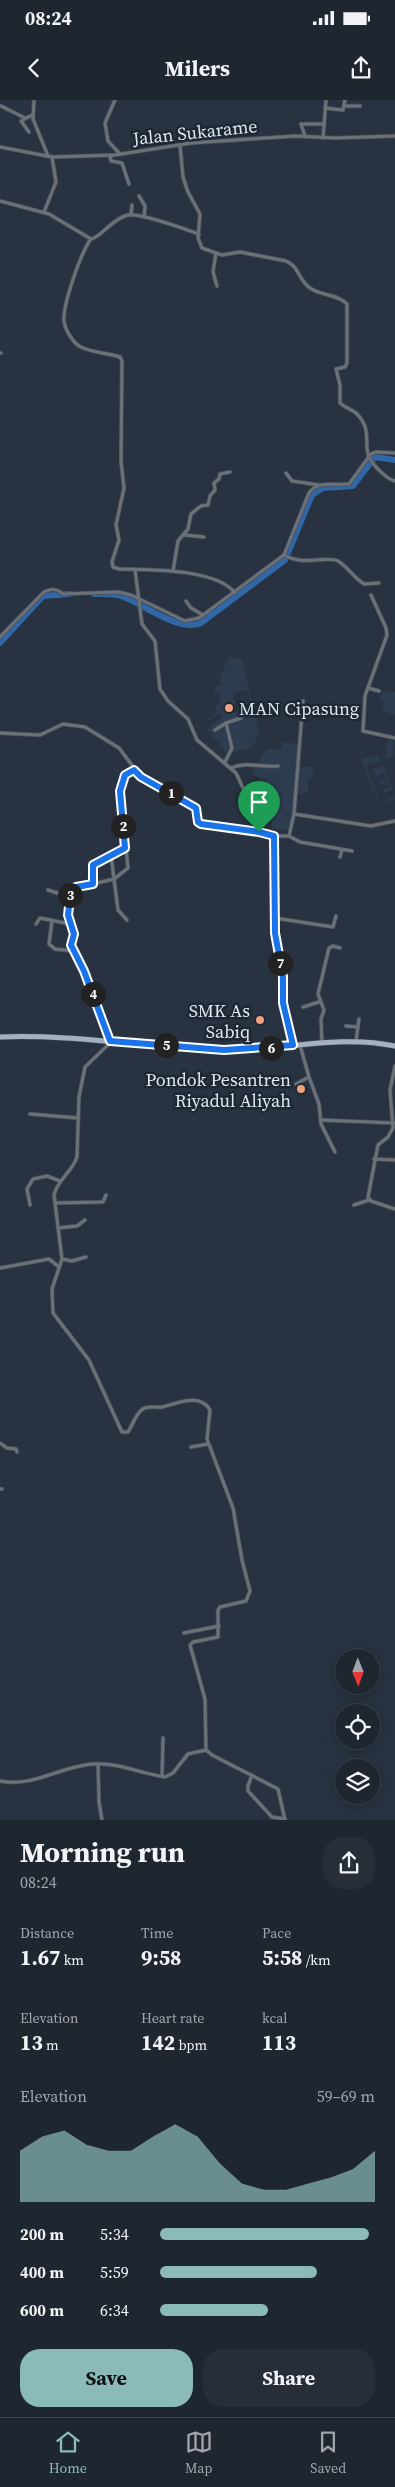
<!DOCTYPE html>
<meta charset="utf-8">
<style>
:root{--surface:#1e2630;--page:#262e38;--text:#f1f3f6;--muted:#a1a5ab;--line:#3c434c;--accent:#8bbbb9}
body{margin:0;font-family:"Source Serif 4",serif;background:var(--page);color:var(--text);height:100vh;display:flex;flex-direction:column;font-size:19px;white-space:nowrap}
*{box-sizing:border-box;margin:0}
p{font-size:16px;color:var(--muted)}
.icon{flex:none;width:28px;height:28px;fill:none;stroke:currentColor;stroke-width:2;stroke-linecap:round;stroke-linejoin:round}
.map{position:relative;height:1720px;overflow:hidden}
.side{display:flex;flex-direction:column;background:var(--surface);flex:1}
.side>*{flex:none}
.needle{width:32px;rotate:179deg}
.buttons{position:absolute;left:335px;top:1549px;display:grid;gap:10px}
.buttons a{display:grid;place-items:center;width:45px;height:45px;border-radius:50%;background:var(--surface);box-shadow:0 2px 12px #0003,0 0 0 1px var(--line);font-size:25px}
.pin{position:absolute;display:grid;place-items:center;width:42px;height:42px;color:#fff;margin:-51px -21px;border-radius:50% 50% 50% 0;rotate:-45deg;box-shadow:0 0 5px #0007}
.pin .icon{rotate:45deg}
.km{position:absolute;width:25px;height:25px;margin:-12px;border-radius:50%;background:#222;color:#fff;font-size:14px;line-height:25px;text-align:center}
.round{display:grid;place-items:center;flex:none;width:52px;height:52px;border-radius:20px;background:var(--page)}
.head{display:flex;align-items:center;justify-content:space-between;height:85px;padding:0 20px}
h1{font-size:28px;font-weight:700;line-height:38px}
.metrics{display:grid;grid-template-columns:repeat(3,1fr);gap:8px;height:85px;padding:5px 20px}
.metrics div{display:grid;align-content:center}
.metrics b{font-size:21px;font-weight:700}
.metrics small{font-size:14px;font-weight:400}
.metrics p{font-size:14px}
.chart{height:140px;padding:10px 20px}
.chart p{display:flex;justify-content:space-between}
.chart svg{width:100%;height:90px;margin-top:5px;fill:var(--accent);opacity:.7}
.cta{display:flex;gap:10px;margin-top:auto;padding:10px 20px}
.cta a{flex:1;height:58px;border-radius:20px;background:var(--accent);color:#111;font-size:20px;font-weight:700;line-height:58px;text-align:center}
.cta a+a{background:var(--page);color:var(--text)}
ul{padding:0 20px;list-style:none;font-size:16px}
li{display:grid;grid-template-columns:80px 60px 1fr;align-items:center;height:38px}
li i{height:12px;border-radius:6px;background:var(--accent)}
.status{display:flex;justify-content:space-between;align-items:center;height:35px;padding:0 25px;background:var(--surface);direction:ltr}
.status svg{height:14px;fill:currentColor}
header{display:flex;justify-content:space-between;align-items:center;height:65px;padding:0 20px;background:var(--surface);font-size:22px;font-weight:700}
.dock{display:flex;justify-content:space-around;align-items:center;height:70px;border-top:1px solid var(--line);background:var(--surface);font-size:14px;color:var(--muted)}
.dock a{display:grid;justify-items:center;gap:2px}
.dock .selected{color:var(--accent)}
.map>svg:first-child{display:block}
.built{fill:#2d3c4f;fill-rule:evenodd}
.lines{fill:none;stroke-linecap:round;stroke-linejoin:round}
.river{stroke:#3167a7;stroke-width:6}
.street-casing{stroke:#454f5c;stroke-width:4.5}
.primary-casing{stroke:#454f5c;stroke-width:6}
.street{stroke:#6c7178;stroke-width:3}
.primary{stroke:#a5b0be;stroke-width:5}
.route-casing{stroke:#fff;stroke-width:10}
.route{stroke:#1a73e8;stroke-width:6}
.poi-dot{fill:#f1a17d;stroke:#1e2835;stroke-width:2}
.labels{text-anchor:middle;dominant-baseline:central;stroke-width:5;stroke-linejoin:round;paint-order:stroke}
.street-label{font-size:18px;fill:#dfe6ef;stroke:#1e2835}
.poi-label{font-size:18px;fill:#dfe6ef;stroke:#1e2835;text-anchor:end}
</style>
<div class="status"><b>08:24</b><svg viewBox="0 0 49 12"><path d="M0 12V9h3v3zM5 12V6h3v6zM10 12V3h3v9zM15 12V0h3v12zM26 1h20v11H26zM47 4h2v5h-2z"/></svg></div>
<header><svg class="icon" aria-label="back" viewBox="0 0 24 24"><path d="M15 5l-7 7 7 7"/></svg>Milers<svg class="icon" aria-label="share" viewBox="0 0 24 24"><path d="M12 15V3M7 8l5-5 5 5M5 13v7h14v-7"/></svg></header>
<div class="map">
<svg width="395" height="1720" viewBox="0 0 395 1720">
<rect width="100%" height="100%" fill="#283240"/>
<g class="built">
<path d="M 229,557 L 242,559 L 259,634 L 252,648 L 236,651 L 223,659 L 198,627 L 217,612 L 214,604 L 221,602 L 219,593 L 214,593 L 215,586 L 221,585 L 220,576 ZM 247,590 L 252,607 L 233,613 L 232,608 L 236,607 L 233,594 ZM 219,613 L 222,617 L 207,629 L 227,654 L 223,658 L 198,628 Z"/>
<path d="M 383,591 L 395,592 L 395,615 L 382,611 L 385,602 L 379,599 Z"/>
<path d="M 387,640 L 393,640 L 395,658 L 394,656 L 366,666 L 380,704 L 394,696 L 392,690 L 383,693 L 382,690 L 390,687 L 388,682 L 379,685 L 378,681 L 386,679 L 384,673 L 376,676 L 373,669 L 395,661 L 384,667 L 395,699 L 379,705 L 361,659 L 378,655 L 380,660 L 386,658 Z"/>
<path d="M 282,642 L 298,644 L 298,667 L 313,667 L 314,678 L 308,678 L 308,693 L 297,694 L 294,713 L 283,713 L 293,715 L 291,730 L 272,729 L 271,715 L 277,713 L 265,714 L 266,703 L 260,703 L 258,691 L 259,681 L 262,680 L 253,673 L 255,666 L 267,649 L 281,649 Z"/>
</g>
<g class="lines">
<g class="river">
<path d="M 94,494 C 103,494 113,493 121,496 C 142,503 179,533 201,523 L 285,460 L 312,395 L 323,388 L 353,386 L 375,357 L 395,360"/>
<path d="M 0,543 L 43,496 L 69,494"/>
</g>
<defs>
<g id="street">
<path d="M 34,0 L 33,19 L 48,56"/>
<path d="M 115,0 L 105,23 L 108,41 L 120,54"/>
<path d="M 1,6 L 25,18"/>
<path d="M 345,6 L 360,6"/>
<path d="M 325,8 L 343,10 L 345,0"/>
<path d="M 29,32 L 21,21 L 32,15"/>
<path d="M 305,36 L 301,24 L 324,24"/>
<path d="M 323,38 L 326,0"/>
<path d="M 180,45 L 183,77 L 188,92 L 200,114 L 198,138 L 202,148 L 222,155 L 240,152 L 286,161 C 299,166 299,181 310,188 C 321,196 338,194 347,204 L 347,263 L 345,267 L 336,269 L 340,285 L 340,303 C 349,311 355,308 363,322 C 370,333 364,346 369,357 C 373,365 386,379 395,381"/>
<path d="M 0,47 L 52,57 L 115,55 L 191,43 L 295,36 L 336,38 L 395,36"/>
<path d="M 110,55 L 111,61 L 122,63 L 129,84"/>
<path d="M 139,96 L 145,106 L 144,117"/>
<path d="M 0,101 L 49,114 L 91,139 C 81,152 63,204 64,220 C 64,228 72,241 79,246 C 88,252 108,253 120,257 L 122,261 L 121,361 L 124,388 L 116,425 L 119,440 L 112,462 L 113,467 L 119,469 C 147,470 216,468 235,493"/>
<path d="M 44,112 L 56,82 L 52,57"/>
<path d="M 131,115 L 132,105"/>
<path d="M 91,139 C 99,139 113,118 128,115 C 142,113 184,129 199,134"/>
<path d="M 216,153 L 213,172 L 217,186"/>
<path d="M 0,253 L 1,253"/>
<path d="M 286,373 L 292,381 L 319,385"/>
<path d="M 185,435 L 204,437"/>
<path d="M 284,455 C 305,467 327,455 338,461 C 348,467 354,478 364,484 L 379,483"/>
<path d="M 135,470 L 142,524 L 155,541 L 160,589 L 168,601 L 188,619 L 197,640 L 236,673 L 257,718 L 259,732"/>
<path d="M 173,471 L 178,441 L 188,429 L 191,414 L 201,406 L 208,405 L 210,396 L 215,390 L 214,383 L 219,379 L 220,374 L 230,372"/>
<path d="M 371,495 L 386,528 L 387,535 L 365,596 L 363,631 L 395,638"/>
<path d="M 186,501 L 191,508 L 203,515"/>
<path d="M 0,537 L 44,492 C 51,489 56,488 63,494 L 118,492 L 131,495 L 185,521 L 199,518 L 284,455 L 309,393 C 318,380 335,386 349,384 L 371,354 L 376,352 L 395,353"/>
<path d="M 368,588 L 379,591"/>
<path d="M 215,630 L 226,623"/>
<path d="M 0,633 L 40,635 L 63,624 L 85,627 L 119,648 L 141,677 L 196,708 L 198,723 L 201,725 L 259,732 L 274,736 L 289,736 L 294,714 L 371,726 L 395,721"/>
<path d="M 225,662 L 232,648 L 226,623 L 241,618"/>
<path d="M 231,668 C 247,661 261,668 278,666"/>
<path d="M 294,714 L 303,601"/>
<path d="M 274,736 L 275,833 L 283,877 L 283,903 L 293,945"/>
<path d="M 289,736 L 300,742 L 352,751"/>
<path d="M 111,755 L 114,779 L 72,789 L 68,810 L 73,832 L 71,847 L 84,871 L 110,943 L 85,967 L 79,997 L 77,1057 C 73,1071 57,1080 54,1095 L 62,1159 L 52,1189 L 53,1213 L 89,1260 L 122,1332 L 128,1332 C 132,1326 136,1313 143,1309 C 148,1305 156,1308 162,1307 C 176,1304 200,1292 210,1310 L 207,1339 L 233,1408 L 242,1460 L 250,1491 L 246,1501 L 220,1507 L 218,1510 L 218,1537 L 193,1542 L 190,1545 L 205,1599 L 206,1650"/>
<path d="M 340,757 L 342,750"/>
<path d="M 93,784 L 93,765 L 125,748"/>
<path d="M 48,790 L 69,797"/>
<path d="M 275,818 L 333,827 L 336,816"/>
<path d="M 127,820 L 118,810 L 114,779 L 128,768 L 120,691 L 125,675 L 134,670"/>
<path d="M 52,821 L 49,844 L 55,849 L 73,851"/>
<path d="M 36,824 L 40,818 L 70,824"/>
<path d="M 303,907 L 319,902"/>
<path d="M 346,926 L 358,927"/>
<path d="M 356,941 L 359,919"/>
<path d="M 322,943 L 321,919 L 324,910 L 318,894 L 329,848 L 333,846 L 340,848"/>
<path d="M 300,945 L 309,977 L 319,1004 L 321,1024 L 335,1052"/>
<path d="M 395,966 L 390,990 L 393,1028 L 388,1037 L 378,1045 L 368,1097 L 371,1101 L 395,1109"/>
<path d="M 296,984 L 309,977"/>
<path d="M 30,1014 L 78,1018"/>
<path d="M 321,1020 L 394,1023"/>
<path d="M 374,1059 L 395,1060"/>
<path d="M 55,1103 L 103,1102 L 106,1095"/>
<path d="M 30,1105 L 27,1089 L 33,1079 L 47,1076 L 60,1081"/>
<path d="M 354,1105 L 369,1100"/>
<path d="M 58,1128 L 77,1126 L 85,1120"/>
<path d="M 62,1159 L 72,1161 L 86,1157"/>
<path d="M 0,1168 L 49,1159 L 59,1167"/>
<path d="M 0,1343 L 7,1348 L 16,1349 L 17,1352"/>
<path d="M 191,1347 L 208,1344"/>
<path d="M 0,1389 L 2,1389"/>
<path d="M 184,1533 L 219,1526"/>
<path d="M 98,1664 L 99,1702 L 102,1720"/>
<path d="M 252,1675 L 248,1686 L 248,1691 L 272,1717 L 285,1719"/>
<path d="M 162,1676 L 163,1638"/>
<path d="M 0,1681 C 32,1688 61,1666 93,1664 C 117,1662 142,1674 165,1677 L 173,1673 L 188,1654 L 206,1650 L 212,1655 L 278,1689 L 285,1720"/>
</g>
<path id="primary" d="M 0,937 C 75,934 149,948 224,950 C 281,951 338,934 395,946"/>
</defs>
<use href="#street" class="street-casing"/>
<use href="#primary" class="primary-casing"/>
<use href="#street" class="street"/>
<use href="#primary" class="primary"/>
</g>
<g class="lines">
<defs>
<path id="route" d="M 134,670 L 141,677 L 196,708 L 198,722 L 201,724 L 259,732 L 274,736 L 275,833 L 283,877 L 283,903 L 293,945 L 224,950 L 110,941 L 84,871 L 71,845 L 74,834 L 68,815 L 71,791 L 76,787 L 93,784 L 93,765 L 125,748 L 120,691 L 125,675 Z"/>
</defs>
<use href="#route" class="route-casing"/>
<use href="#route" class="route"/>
</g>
<g class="poi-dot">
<circle cx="229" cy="608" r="5"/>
<circle cx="260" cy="920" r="5"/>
<circle cx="301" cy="989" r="5"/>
</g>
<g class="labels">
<g class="street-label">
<text transform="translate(195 32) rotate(-6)">Jalan Sukarame</text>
</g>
<g class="poi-label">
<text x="239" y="608" text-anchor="start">MAN Cipasung</text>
<text x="250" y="910">SMK As<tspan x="250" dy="21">Sabiq</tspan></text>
<text x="291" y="979">Pondok Pesantren<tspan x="291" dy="21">Riyadul Aliyah</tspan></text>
</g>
</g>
</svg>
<div class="buttons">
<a><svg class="needle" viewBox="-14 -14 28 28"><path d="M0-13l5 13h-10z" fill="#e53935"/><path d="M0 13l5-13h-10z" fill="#a1a5ab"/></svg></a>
<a><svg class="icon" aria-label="locate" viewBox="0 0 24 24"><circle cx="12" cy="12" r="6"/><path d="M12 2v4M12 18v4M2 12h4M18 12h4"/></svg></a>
<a><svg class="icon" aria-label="layers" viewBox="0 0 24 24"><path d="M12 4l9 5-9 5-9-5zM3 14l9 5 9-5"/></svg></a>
</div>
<div class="pin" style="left:259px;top:732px;background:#1e9e55"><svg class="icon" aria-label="arrive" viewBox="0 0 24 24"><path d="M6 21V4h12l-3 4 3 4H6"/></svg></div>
<b class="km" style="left:171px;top:693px">1</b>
<b class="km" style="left:123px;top:726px">2</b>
<b class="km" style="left:70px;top:795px">3</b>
<b class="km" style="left:93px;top:894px">4</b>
<b class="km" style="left:166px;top:945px">5</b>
<b class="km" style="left:271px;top:948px">6</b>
<b class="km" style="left:280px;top:863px">7</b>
</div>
<section class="side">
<div class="head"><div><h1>Morning run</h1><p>08:24</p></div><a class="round"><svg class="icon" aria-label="share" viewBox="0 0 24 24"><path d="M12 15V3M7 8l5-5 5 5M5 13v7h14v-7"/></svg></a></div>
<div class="metrics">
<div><p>Distance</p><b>1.67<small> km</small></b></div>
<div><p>Time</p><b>9:58</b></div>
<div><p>Pace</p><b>5:58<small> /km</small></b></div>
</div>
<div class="metrics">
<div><p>Elevation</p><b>13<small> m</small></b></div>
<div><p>Heart rate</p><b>142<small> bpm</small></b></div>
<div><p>kcal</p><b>113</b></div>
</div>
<div class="chart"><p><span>Elevation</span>59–69 m</p>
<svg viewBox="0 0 160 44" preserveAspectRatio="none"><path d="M0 44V19L10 12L20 9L30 16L40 19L50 19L60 12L70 6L80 12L90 25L100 35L110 38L120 38L130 35L140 32L150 28L160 19V44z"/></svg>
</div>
<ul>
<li><b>200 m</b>5:34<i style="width:97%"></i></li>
<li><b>400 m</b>5:59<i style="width:73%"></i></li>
<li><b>600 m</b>6:34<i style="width:50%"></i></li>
</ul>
<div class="cta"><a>Save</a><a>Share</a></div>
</section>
<nav class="dock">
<a class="selected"><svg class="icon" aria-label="home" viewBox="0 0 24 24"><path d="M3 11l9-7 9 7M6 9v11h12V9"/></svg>Home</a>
<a><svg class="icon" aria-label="map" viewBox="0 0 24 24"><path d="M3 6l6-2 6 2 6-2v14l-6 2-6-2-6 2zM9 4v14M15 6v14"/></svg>Map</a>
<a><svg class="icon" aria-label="saved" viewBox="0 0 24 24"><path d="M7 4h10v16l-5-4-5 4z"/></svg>Saved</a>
</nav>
